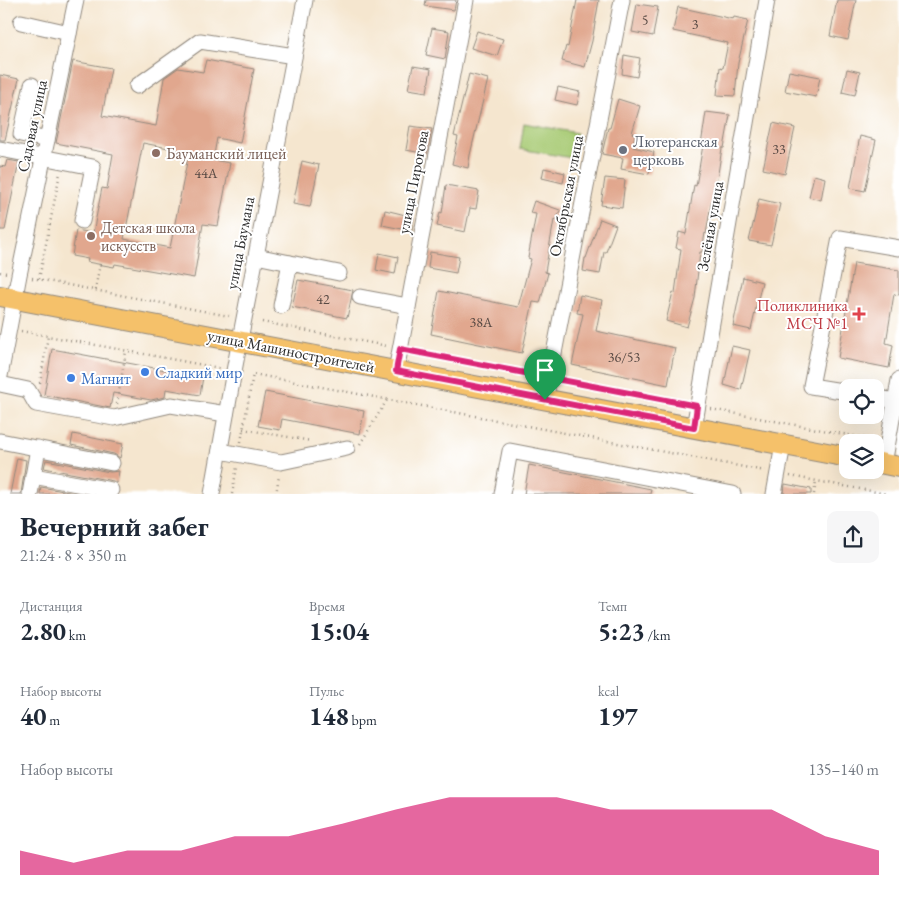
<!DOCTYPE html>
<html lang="ru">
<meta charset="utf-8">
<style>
:root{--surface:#fff;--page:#f6f6f7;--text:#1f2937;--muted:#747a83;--accent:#db2777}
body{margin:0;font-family:"EB Garamond",serif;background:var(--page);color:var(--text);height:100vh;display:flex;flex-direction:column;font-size:19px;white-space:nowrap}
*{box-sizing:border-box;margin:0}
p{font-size:16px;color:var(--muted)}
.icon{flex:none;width:28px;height:28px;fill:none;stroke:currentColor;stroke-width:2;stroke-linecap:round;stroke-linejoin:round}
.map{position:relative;height:494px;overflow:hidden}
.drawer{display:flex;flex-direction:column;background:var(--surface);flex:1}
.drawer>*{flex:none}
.fabs{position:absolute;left:839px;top:379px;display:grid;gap:10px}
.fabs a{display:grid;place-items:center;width:45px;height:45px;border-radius:10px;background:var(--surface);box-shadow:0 5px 20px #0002;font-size:25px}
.pin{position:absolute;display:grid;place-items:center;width:42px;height:42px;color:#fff;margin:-51px -21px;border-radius:50% 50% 50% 0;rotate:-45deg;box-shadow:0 0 5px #0007}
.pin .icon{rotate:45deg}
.round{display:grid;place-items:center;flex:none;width:52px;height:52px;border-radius:10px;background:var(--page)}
.overview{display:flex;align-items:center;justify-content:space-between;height:85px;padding:0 20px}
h1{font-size:28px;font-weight:700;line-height:38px}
.metrics{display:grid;grid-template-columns:repeat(3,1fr);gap:8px;height:85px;padding:5px 20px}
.metrics div{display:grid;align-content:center}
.metrics b{font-size:25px;font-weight:700}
.metrics small{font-size:14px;font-weight:400}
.metrics p{font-size:14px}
.chart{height:140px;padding:10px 20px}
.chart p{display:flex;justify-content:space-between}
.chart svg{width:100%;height:90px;margin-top:5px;fill:var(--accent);opacity:.7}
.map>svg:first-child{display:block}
.green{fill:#a8cb74;stroke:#6a7b50}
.building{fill:#e1a78e;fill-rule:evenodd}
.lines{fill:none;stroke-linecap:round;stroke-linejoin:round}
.minor-casing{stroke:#90887d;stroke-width:17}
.major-casing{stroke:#90887d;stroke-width:22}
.path{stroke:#90887d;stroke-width:2.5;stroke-dasharray:1 4;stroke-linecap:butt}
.minor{stroke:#fff;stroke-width:15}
.major{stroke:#f5c16b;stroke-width:20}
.route-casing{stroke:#fff;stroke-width:10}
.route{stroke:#db2777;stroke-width:6}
.worship-dot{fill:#6b7280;stroke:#fff;stroke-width:2}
.education-dot{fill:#8d6e63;stroke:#fff;stroke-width:2}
.health-dot{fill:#e0444e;stroke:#fff;stroke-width:2}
.shop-dot{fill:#3f7fe0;stroke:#fff;stroke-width:2}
.labels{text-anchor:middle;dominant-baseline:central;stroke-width:4;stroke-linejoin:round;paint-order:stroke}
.number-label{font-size:14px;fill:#584a44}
.street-label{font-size:16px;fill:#2b2b2b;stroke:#fff}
.worship-label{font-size:16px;fill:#5b616d;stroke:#fff;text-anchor:start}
.education-label{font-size:16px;fill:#785e54;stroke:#fff;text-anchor:start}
.health-label{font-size:16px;fill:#be3a42;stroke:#fff;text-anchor:end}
.shop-label{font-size:16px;fill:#366cbe;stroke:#fff;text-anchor:start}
</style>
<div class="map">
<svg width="899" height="494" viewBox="0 0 899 494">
<rect width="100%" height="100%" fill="#fff"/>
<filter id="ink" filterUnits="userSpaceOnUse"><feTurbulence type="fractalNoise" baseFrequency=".02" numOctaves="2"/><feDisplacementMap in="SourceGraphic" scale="10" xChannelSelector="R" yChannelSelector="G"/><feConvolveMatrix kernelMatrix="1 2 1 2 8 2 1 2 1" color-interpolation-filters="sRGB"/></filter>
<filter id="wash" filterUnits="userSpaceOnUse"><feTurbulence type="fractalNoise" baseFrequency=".0096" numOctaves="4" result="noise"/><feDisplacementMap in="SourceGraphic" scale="20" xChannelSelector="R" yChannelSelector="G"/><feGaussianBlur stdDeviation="1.12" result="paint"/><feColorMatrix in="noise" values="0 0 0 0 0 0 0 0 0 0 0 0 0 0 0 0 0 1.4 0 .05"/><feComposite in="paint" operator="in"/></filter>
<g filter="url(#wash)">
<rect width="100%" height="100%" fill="#f5e6cf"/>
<path class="green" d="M 524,123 L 577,133 L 572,158 L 520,149 Z"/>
<g id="blocks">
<g class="building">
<path d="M 426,0 L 456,0 L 454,10 L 425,6 Z"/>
<path d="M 577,0 L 599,0 L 592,41 L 585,67 L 562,61 L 566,46 L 568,47 Z"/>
<path d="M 837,0 L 856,0 L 848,40 L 830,36 Z"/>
<path d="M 637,4 L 658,7 L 653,36 L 632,32 Z"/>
<path d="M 678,7 L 733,19 L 734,17 L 748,20 L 738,63 L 735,96 L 717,95 L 720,67 L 723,68 L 728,43 L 673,31 Z"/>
<path d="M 432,28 L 449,31 L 445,59 L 426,55 Z"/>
<path d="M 477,31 L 503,39 L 497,56 L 471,48 Z"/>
<path d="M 624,55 L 640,58 L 637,77 L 622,74 Z"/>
<path d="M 206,60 L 254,69 L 240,143 L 217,138 L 213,160 L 230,163 L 218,226 L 203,224 L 194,278 L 115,264 L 114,267 L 87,262 L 88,259 L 72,256 L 76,230 L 93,233 L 102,188 L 107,189 L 113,154 L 56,143 L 73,61 L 111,68 L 102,116 L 156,126 L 164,78 L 178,68 L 203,72 ZM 143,143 L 189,152 L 170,248 L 124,239 Z"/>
<path d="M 413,66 L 431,69 L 427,92 L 408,89 Z"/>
<path d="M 847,69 L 860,72 L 855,95 L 842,92 Z"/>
<path d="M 789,71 L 820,77 L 816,97 L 785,91 Z"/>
<path d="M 469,74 L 488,79 L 470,155 L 468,168 L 452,164 L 458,137 L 454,136 Z"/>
<path d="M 0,75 L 19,79 L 5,140 L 0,140 Z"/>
<path d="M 558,87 L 580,92 L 577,105 L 555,100 Z"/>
<path d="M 618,99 L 640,106 L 632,133 L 635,134 L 633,147 L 654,152 L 649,174 L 621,169 L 623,158 L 602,154 L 608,128 L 610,128 Z"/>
<path d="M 706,112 L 730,115 L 724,148 L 722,148 L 717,180 L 715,180 L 706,234 L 705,233 L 702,252 L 700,252 L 695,298 L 687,327 L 666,321 L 673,292 L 675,293 L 681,249 L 676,248 L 679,232 L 686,234 L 694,185 L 696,186 L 703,145 L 701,145 Z"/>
<path d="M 773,123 L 795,128 L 785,174 L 763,169 Z"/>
<path d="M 410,126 L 432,129 L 427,154 L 406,150 Z"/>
<path d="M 860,136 L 876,140 L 865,191 L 850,188 Z"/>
<path d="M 7,160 L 19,162 L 5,230 L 0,230 L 0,166 L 5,167 Z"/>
<path d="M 302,161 L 319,165 L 310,207 L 293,204 Z"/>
<path d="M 544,168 L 565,173 L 563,183 L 542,178 Z"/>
<path d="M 814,175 L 825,178 L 821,200 L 809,197 Z"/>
<path d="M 605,178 L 625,180 L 622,208 L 601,205 Z"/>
<path d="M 446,185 L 479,191 L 476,209 L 470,208 L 465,232 L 437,226 L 440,212 L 442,213 Z"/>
<path d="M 759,199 L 780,204 L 771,245 L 749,241 Z"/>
<path d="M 534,201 L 560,210 L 556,221 L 554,220 L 545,272 L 548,273 L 540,303 L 533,302 L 522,353 L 431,334 L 439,291 L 518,307 L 531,259 L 528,258 L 536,214 L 530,213 Z"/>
<path d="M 385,210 L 414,217 L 412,231 L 382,225 Z"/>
<path d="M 600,219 L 616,225 L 606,252 L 604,252 L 600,274 L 583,271 L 585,258 L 586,258 Z"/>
<path d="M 430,252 L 459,257 L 456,273 L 428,268 Z"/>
<path d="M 379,253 L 398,257 L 395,274 L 376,270 Z"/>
<path d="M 854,263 L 899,270 L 899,295 L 894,294 L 886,343 L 893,345 L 889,368 L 838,358 Z"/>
<path d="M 743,277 L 762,282 L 751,330 L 733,326 Z"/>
<path d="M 298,280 L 353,290 L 347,318 L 292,307 Z"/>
<path d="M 580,295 L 602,300 L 596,331 L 675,348 L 668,385 L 572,365 L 583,314 L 577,313 Z"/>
<path d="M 732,346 L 750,350 L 741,390 L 724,385 Z"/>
<path d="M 52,349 L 203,377 L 200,395 L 166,389 L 165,397 L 151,400 L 113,393 L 110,408 L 44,395 Z"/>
<path d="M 265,392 L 364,411 L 360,434 L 282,419 L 280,430 L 258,426 Z"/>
<path d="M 73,434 L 123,444 L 120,458 L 114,454 L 71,445 Z"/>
<path d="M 17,458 L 26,460 L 21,494 L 10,494 Z"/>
<path d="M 46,460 L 110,472 L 119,471 L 117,483 L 113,481 L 44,468 Z"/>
<path d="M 529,465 L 651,489 L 650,494 L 524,494 Z"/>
<path d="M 785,484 L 811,489 L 811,494 L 784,494 Z"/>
<path d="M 41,487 L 80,494 L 40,494 Z"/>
</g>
</g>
</g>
<g filter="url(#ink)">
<use href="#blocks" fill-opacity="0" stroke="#90887d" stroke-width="1"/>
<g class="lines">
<defs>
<g id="minor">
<path d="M 21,22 L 69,33"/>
<path d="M 32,85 L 21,134 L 47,140"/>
<path d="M 137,86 L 200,41 L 294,56"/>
<path d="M 0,149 L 93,167 L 82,221"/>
<path d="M 256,256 L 339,273"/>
<path d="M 360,297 L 408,306"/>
<path d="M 281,306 L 290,263"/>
<path d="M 396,371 L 466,0"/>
<path d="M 0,376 L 19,275 L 76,0"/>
<path d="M 0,384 L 28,390 L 36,404 L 114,418 L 171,405 L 226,414"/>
<path d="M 848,392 L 811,386 L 840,238 L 899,248"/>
<path d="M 875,397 L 895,401"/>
<path d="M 545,400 L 622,0"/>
<path d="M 694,428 L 767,0"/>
<path d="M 0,441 L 112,463"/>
<path d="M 220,451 L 281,462 L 347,448"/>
<path d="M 884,464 L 899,380"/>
<path d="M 33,476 L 111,490"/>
<path d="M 30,494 L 38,448"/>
<path d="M 212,494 L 234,371 L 305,0"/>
<path d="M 502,494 L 510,451 L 733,494"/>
<path d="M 774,494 L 783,445"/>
</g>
<g id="major">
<path d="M 0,296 L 848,457"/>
<path d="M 875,462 L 899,467"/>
</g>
</defs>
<use href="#minor" class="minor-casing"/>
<use href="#major" class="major-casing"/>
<g class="path">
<path d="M 0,272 L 7,273"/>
<path d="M 32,278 L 229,316"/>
<path d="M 39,279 L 60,173"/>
<path d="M 95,290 L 100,264"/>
<path d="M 262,322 L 387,346"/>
<path d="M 21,331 L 219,368"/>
<path d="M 412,351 L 537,375"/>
<path d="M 562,380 L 686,404"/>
<path d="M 40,383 L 48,336"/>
<path d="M 117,404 L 126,351"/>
<path d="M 711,409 L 875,440"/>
<path d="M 243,429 L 311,441"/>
<path d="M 241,442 L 253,374 L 765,471"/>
<path d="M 360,444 L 387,400"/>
<path d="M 790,476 L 887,494"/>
<path d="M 232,494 L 237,467"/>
<path d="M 276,494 L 279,476"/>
<path d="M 814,494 L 816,481"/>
</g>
<use href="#minor" class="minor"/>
<use href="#major" class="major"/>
</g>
</g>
<g class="lines" filter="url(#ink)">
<defs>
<path id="route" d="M 400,349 L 697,406 L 694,428 L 396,371 Z"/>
</defs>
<use href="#route" class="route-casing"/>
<use href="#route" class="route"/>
</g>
<circle class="worship-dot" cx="623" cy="150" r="5"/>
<g class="education-dot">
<circle cx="156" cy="153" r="5"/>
<circle cx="91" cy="236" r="5"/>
</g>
<path class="health-dot" d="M856.5 306.5h5v5h5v5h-5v5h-5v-5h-5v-5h5z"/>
<g class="shop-dot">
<circle cx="145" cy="372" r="5"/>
<circle cx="71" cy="378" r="5"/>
</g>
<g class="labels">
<g class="number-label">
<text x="645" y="20">5</text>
<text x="695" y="24">3</text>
<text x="779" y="149">33</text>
<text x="206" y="173">44А</text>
<text x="323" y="299">42</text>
<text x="481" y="322">38А</text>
<text x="624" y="357">36/53</text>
</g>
<g class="street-label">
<text transform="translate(32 126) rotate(-78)">Садовая улица</text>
<text transform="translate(413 182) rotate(-79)">улица Пирогова</text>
<text transform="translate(566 196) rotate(-79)">Октябрьская улица</text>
<text transform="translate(710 226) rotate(-80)">Зелёная улица</text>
<text transform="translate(240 243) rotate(-79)">улица Баумана</text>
<text transform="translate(291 351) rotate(11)">улица Машиностроителей</text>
</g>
<g class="worship-label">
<text x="633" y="141">Лютеранская<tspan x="633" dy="18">церковь</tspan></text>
</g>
<g class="education-label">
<text x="166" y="153">Бауманский лицей</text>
<text x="101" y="227">Детская школа<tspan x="101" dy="18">искусств</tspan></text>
</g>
<g class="health-label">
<text x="848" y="305">Поликлиника<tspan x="848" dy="18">МСЧ №1</tspan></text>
</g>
<g class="shop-label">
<text x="155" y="372">Сладкий мир</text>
<text x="81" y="378">Магнит</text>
</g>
</g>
</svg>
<div class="fabs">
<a><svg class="icon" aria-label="locate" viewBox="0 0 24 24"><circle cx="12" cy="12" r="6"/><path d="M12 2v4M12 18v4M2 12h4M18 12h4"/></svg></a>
<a><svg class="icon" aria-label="layers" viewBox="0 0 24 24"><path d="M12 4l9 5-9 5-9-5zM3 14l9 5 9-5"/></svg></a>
</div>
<div class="pin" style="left:545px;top:400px;background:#1e9e55"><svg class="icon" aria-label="arrive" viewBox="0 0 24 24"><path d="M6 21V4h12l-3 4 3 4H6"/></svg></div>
</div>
<section class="drawer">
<div class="overview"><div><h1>Вечерний забег</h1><p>21:24 · 8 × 350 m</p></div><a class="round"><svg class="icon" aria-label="share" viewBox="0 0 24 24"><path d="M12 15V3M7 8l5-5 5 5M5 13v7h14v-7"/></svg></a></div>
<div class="metrics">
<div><p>Дистанция</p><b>2.80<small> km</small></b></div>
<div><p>Время</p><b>15:04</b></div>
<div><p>Темп</p><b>5:23<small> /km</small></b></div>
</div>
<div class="metrics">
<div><p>Набор высоты</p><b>40<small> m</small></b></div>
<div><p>Пульс</p><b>148<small> bpm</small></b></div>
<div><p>kcal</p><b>197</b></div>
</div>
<div class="chart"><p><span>Набор высоты</span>135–140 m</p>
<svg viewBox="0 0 160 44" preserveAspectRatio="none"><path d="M0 44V32L10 38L20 32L30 32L40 25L50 25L60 19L70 12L80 6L90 6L100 6L110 12L120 12L130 12L140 12L150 25L160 32V44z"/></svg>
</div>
</section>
